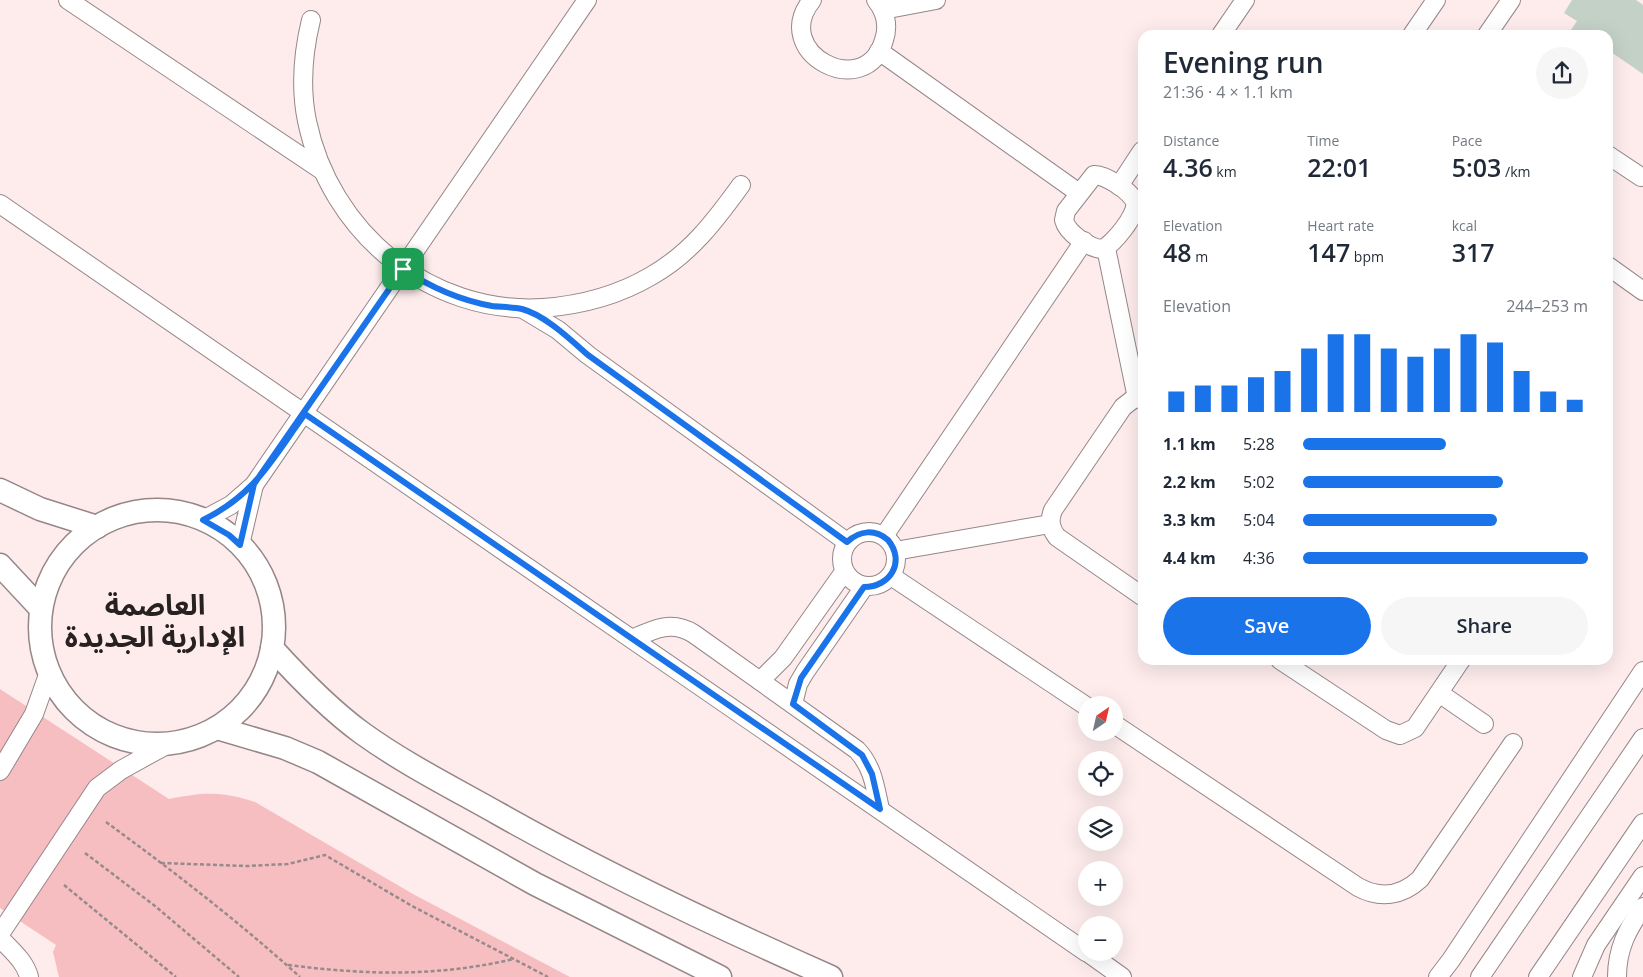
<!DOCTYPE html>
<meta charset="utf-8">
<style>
:root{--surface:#fff;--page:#f6f6f7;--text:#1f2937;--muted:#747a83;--accent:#1a73e8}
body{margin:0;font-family:"Open Sans","Noto Sans Arabic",sans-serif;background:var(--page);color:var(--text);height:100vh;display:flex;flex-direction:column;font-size:19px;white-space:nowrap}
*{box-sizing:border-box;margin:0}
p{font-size:16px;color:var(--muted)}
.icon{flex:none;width:28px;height:28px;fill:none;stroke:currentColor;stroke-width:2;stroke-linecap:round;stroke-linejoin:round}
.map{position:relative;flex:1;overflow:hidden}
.side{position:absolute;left:1138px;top:30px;width:475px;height:635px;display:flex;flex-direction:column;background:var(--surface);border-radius:15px;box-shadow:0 5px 20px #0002}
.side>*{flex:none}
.needle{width:32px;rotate:34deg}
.controls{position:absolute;left:1078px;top:696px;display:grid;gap:10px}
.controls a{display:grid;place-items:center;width:45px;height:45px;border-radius:50%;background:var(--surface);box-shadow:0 5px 20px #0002;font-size:25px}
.pin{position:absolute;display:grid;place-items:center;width:42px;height:42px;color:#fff;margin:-21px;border-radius:10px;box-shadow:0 2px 8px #0006}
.round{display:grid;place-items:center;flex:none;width:52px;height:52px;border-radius:26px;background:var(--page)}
.headline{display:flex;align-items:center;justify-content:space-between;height:85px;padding:0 25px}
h1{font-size:28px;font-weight:600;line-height:38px}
.metrics{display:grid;grid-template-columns:repeat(3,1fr);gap:8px;height:85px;padding:5px 25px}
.metrics div{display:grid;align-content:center}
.metrics b{font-size:25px;font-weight:600}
.metrics small{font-size:14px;font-weight:400}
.metrics p{font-size:14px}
.chart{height:140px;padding:10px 25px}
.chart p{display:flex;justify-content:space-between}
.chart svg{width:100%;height:90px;margin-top:5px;stroke:var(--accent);stroke-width:6}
.action{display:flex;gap:10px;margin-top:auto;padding:10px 25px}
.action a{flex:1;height:58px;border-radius:30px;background:var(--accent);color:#fff;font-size:20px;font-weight:600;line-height:58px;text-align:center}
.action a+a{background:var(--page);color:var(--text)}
ul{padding:0 25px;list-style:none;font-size:16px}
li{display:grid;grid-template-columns:80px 60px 1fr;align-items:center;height:38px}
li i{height:12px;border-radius:6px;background:var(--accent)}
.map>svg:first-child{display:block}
.green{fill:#f7bec1}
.building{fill:#c4d1c7}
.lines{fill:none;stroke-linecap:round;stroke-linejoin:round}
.minor-casing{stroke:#968687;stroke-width:20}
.major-casing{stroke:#968687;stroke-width:25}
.path{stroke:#978a8b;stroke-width:2.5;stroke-dasharray:4 2.5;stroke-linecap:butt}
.minor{stroke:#fff;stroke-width:18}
.major{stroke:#fff;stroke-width:22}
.route-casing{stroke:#fff;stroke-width:10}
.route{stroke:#1a73e8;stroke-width:6}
.labels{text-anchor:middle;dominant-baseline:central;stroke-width:4.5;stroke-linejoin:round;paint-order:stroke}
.town-label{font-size:28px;font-weight:bold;fill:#282122;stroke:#feecec}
</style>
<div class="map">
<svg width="1643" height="977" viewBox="0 0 1643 977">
<rect width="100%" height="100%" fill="#feecec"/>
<path class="green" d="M 0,689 L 169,799 C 204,792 221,791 255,802 L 413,894 L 570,977 L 59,977 L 53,952 L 56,945 L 0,908 Z"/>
<path class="building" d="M 1572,0 L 1636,0 L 1643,5 L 1643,74 L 1608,50 L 1608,35 L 1579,35 L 1571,30 L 1577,21 L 1564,13 Z"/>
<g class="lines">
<defs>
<g id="minor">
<path d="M 68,0 L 323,171"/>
<path d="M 812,0 C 769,53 866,103 884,40 C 889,25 885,11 876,0"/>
<path d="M 883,10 L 936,0"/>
<path d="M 311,20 C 303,53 300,87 307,121 C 330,232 429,315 543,308 C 582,305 617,296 651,276 C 690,254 715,221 741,185"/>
<path d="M 1221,35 L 1245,0"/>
<path d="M 1412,35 L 1436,0"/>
<path d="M 1487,35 L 1511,0"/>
<path d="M 879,51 L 1079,193"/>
<path d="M 1608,155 L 1641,177"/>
<path d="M 1094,175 C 1104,174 1133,192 1135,203 C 1138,214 1112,246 1102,249 C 1089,248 1067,233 1064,220 L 1066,211 Z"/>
<path d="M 1119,186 L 1142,151"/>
<path d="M 0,204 L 1086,952"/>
<path d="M 1106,248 L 1137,398"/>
<path d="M 1608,266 L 1643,291"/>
<path d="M 523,309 L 558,330 L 588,355 L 847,542"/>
<path d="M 1142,397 L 1132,400 L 1123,407 L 1053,510 C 1049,520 1050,528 1057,537 L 1142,596"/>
<path d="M 203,520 L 231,505 L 254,485 L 587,0"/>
<circle cx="869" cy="559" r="27"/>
<path d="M 884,536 L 1084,241"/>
<path d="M 240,545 L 254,485"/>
<path d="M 895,551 L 1050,524"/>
<path d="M 891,576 L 1086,706"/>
<path d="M 632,639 C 654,629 672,620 694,634 L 857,750 C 873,767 875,787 880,809"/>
<path d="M 1280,660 L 1386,730 L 1400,735 L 1415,728 L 1461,660"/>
<path d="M 760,681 L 783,658 L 844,572"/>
<path d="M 1439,693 L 1484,724"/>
<path d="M 793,704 L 798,684 L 805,672 L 864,587"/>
<path d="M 1114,724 L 1358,887 C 1380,899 1402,896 1420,879 L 1513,743"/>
<path d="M 0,771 L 34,714 L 49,672"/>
<path d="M 0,934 L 97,788 L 121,770 L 170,743"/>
<path d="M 0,938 C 11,950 25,961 29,977"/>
<path d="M 1087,952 L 1122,977"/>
<path d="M 1438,977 L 1451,960 L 1643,671"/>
<path d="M 1480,977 L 1643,738"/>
<path d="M 1538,977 L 1643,823"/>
<path d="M 1582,977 L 1596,945 L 1643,876"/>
<path d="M 1617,977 C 1617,949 1627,930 1643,907"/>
</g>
<g id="major">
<path d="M 0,490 L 40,509 L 97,527"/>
<circle cx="157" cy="627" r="117"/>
<path d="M 0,565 L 41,609"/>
<path d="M 272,648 C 300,679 329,709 362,733 C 405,764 453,788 499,814 C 607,875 718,927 831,977"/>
<path d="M 217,728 L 285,748 L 318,762 L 535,884 L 720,977"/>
</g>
</defs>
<use href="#minor" class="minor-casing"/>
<use href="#major" class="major-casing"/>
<g class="path">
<path d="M 106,822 C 173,871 238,921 300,977"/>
<path d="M 85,853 L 155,906 L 239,977"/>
<path d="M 161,863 L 247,866 L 288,864 L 325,855 L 412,906 L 548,977"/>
<path d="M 64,885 L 176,977"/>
<path d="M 288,965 C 368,975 435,977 514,959"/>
</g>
<use href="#minor" class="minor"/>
<use href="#major" class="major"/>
</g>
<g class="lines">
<defs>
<path id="route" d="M 403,269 L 254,484 L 240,545 L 229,535 L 203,520 C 256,494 272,459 305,414 L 880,809 L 872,774 L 862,755 L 793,704 L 801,678 L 864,587 C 890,587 906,562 888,540 C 875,529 860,530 847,542 L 588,355 C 571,340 545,315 522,309 C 513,307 501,307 492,306 C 459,300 430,287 403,269"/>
</defs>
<use href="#route" class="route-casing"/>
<use href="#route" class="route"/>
</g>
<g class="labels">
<g class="town-label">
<text x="155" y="604">العاصمة<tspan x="155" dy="32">الإدارية الجديدة</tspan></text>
</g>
</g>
</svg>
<div class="controls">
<a><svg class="needle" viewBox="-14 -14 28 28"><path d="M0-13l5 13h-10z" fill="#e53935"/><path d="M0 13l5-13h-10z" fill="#747a83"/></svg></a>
<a><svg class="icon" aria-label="locate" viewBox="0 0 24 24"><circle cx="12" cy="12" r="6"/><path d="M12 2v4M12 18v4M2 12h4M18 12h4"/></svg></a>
<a><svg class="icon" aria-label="layers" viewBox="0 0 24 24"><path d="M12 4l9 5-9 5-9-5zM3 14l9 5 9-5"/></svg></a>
<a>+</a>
<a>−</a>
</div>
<div class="pin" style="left:403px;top:269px;background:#1e9e55"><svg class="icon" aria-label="arrive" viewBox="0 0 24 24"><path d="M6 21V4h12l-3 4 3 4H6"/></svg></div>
<section class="side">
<div class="headline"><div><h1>Evening run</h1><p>21:36 · 4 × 1.1 km</p></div><a class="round"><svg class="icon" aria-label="share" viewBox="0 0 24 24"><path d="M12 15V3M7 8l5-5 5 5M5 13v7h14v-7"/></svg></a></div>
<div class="metrics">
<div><p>Distance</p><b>4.36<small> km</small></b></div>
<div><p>Time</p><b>22:01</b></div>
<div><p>Pace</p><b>5:03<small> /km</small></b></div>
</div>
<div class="metrics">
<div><p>Elevation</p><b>48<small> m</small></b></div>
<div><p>Heart rate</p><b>147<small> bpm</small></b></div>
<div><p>kcal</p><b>317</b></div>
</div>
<div class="chart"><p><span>Elevation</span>244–253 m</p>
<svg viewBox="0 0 160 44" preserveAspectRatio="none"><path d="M5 44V34M15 44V31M25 44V31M35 44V27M45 44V24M55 44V13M65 44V6M75 44V6M85 44V13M95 44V17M105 44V13M115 44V6M125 44V10M135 44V24M145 44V34M155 44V38"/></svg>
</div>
<ul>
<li><b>1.1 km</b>5:28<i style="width:50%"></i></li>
<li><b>2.2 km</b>5:02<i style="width:70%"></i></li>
<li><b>3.3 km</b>5:04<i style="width:68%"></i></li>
<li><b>4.4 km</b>4:36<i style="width:100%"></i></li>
</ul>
<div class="action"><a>Save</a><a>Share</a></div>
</section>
</div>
